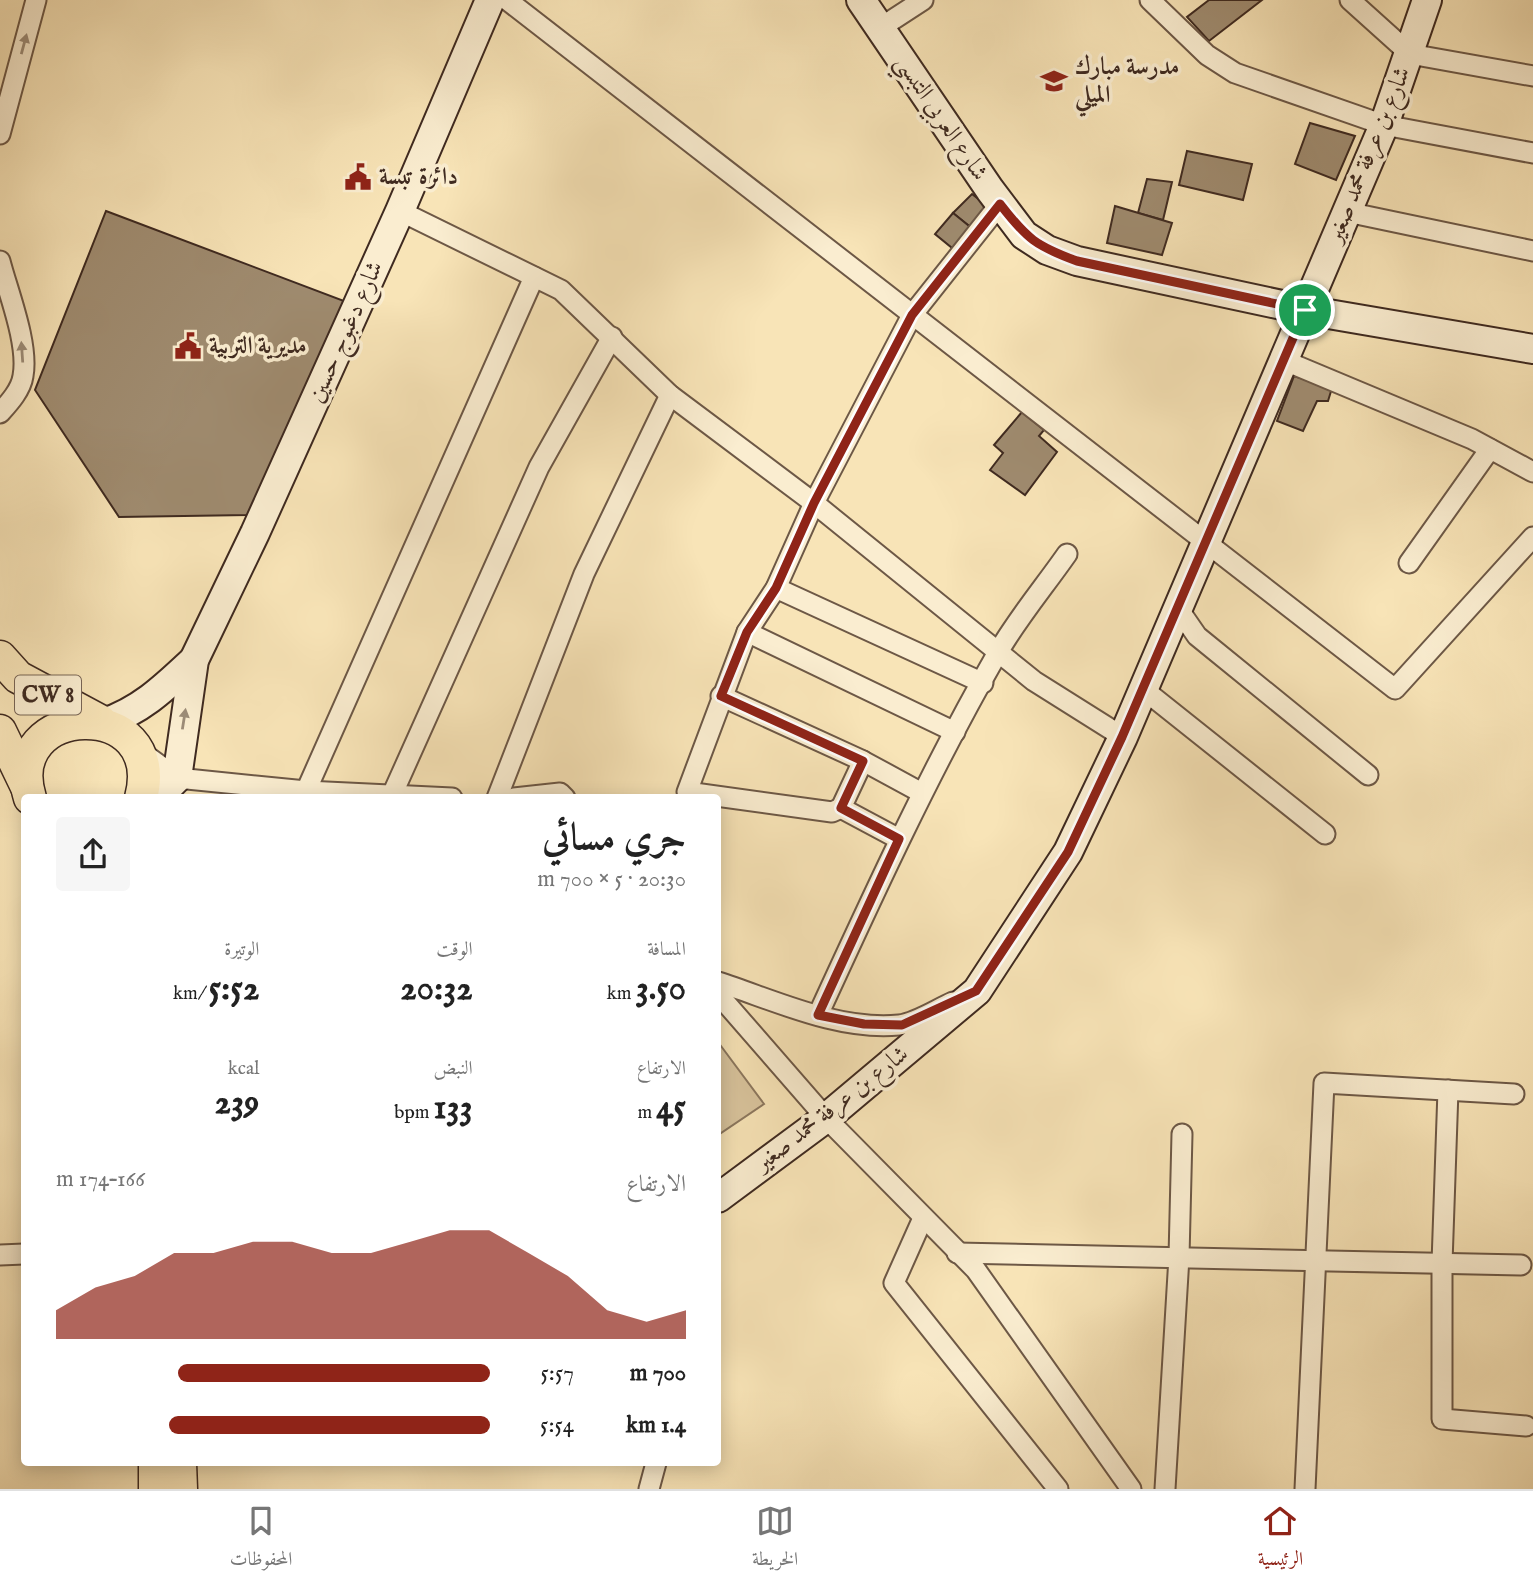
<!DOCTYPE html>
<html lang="ar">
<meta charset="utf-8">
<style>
:root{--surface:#fff;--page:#f6f6f6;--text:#222;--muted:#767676;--line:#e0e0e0;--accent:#8f2418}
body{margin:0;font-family:"IM FELL English",Amiri,serif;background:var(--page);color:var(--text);direction:rtl;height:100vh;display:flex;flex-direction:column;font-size:26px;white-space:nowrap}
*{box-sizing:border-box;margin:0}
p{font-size:23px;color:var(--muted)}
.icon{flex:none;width:38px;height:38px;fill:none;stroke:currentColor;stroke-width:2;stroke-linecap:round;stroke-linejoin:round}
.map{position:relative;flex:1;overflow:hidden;direction:ltr}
.side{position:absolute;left:21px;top:794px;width:700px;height:672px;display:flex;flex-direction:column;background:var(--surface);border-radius:7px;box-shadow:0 4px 18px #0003;direction:rtl}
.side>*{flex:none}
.pin{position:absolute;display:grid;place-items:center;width:60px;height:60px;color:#fff;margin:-30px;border:4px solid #fff;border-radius:50%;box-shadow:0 2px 7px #0007}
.round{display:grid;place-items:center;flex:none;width:74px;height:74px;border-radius:7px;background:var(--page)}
.summary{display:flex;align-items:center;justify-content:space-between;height:119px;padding:0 35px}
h1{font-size:38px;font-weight:700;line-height:52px}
.stats{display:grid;grid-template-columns:repeat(3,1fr);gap:10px;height:119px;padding:7px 35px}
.stats div{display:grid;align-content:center}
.stats b{font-size:35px;font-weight:700}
.stats small{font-size:19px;font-weight:400}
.stats p{font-size:19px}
.chart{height:196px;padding:14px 35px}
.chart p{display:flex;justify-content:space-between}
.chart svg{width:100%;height:126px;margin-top:7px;fill:var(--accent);opacity:.7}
ul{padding:0 35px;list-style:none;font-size:23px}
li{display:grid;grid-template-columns:112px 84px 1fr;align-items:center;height:52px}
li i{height:18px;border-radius:9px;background:var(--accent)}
.tabs{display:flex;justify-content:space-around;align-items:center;height:98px;border-top:2px solid var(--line);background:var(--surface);font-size:19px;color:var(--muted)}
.tabs a{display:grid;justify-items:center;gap:4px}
.tabs .selected{color:var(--accent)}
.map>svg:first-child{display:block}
.green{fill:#d9c49d;stroke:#8c775e;stroke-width:2}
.building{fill:#9f8b6f;stroke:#3f2a20;stroke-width:2}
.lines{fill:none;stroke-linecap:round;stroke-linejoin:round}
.street-casing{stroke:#6d5846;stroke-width:23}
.secondary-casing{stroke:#3f2a20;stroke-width:32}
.primary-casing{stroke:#3f2a20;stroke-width:35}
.street{stroke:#faedd0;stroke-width:19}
.secondary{stroke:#faedd0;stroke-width:28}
.primary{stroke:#f8e4b7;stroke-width:32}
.oneway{fill:#9c8c78}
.route-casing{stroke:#fff;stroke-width:14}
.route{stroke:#8f2418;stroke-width:9}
.labels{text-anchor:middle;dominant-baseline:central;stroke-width:7;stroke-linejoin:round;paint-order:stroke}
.shield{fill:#faedd0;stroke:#776455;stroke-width:2}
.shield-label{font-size:23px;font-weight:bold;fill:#3f2a20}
.poi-label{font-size:24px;font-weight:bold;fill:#3f2a20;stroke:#faedd0;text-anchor:start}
.street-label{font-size:24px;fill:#3f2a20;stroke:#faedd0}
</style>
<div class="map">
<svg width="1533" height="1489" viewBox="0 0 1533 1489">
<rect width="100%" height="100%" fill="#f8e4b7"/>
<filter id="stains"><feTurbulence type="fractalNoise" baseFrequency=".00286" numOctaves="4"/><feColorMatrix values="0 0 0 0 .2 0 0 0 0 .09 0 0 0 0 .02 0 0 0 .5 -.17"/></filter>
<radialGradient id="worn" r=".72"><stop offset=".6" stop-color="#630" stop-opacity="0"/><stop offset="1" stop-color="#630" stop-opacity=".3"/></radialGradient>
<path class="green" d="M 718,1042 L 764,1104 L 718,1135 Z"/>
<g class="building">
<path d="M 1209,0 L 1262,0 L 1209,41 L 1187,17 Z"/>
<path d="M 1310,123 L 1355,136 L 1336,180 L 1295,164 Z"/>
<path d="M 1187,151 L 1252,164 L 1243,200 L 1179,185 Z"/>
<path d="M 1147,179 L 1172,182 L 1163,220 L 1138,213 Z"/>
<path d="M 972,194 L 991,209 L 974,230 L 953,213 Z"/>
<path d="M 1115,206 L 1172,223 L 1162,255 L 1107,243 Z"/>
<path d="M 106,211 L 344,301 L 248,515 L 119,517 L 35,390 Z"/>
<path d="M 953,213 L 974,230 L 957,252 L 935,234 Z"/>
<path d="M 1294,376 L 1332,388 L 1328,401 L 1317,401 L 1303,431 L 1277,421 Z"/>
<path d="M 1022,412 L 1044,430 L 1039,436 L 1057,452 L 1025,495 L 990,470 L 1003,453 L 994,445 Z"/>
</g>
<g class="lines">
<defs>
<g id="street">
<path d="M 507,0 L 1395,689 L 1533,537"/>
<path d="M 1150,0 L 1207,55 L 1235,73 L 1384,125 L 1533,153"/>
<path d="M 1350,0 L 1410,54 L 1533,76"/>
<path d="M 880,28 L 923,0"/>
<path d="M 0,134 L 36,0"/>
<path d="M 400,211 L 561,290 L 670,395 L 814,503 L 1034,681 L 1123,737"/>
<path d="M 1347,212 L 1533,251"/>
<path d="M 0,261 C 8,292 29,344 23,376 C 21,390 9,403 0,413"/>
<path d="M 1283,360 L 1472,439 L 1533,472"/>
<path d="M 1409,563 L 1490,449"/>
<path d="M 776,588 L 983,683"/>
<path d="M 1177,607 L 1197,636 L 1368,775"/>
<path d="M 747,632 L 955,732"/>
<path d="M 1143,689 L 1325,834"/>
<path d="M 721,696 L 863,761 L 922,793"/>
<path d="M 136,748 L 177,778 L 306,791 L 452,798"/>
<path d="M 863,761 L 841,808 L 899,839"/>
<path d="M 306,791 L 534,277"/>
<path d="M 392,795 L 539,467 L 612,337"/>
<path d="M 497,798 L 584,574 L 670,395"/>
<path d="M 514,798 L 560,793 L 565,798"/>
<path d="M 841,808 L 832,812 L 687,792 L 747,632 L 776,588 L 814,503 L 912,315 L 1000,204"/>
<path d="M 718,982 C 774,1000 838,1031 899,1025 C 916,1023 937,1009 953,1002"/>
<path d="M 718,994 L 826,1118 L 976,1270 L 1131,1489"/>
<path d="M 818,1015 C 874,893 930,771 997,654 C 1017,619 1044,587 1067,554"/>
<path d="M 1448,1090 L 1442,1263 L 1442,1419 L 1526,1426"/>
<path d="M 923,1218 L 894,1283 L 1058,1489"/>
<path d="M 957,1253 L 1521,1265"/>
<path d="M 0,1255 L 24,1254"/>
<path d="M 649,1489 L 656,1463"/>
<path d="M 1165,1489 L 1179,1257 L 1182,1134"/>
<path d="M 1305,1489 L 1324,1083 L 1514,1094"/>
</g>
<g id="secondary">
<path d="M 861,0 L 990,190 L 1024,235 L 1047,250 L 1077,261 L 1305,310 L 1533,349"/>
<path d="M 104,723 C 142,710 165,687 194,660"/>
<path d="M 157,798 L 177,778 L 194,660 L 255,533 L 400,211 L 490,0"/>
<path d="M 718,1198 L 826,1118 L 977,991 L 1068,852 L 1123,737 L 1384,125 L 1427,0"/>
</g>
<g id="primary">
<path d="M 0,657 L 18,677 L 100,721"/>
<path d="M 0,731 L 27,787"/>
<path d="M 30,798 C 0,701 168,695 141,798"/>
<path d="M 155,1463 L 155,1489"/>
<path d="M 180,1463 L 181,1489"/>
</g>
</defs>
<use href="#street" class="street-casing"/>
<use href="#secondary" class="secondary-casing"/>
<use href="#primary" class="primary-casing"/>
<use href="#street" class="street"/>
<use href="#secondary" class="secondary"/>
<use href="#primary" class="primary"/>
</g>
<defs><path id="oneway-solid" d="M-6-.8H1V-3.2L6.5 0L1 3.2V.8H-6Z" transform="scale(1.75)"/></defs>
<g class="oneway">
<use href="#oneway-solid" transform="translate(24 44) rotate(-75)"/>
<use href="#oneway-solid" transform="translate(22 352) rotate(-94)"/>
<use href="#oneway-solid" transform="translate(184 719) rotate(-81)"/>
</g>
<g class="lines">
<defs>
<path id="route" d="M 1000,204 C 1027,239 1036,246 1077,261 L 1305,310 L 1122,737 L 1068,852 L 976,991 L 902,1025 L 864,1024 L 818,1015 L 899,839 L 841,808 L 863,761 L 721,696 L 747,632 L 776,588 L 814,503 L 912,315 Z"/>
</defs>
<use href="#route" class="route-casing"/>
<use href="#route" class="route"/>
</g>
<defs>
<symbol id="school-bare" viewBox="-9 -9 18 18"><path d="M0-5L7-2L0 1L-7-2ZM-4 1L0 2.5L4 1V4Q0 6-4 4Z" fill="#8f2418" stroke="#faedd0" stroke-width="2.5" paint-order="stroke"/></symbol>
<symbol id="civic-bare" viewBox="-9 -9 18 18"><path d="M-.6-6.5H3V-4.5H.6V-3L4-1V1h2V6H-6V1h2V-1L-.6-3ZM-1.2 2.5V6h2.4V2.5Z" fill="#8f2418" stroke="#faedd0" stroke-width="2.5" paint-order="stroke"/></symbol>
</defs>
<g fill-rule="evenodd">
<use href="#school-bare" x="1035" y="62" width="38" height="38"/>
<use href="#civic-bare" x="339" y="158" width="38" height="38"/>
<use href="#civic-bare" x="169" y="327" width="38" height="38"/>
</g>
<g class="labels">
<rect class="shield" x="15" y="675.5" width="66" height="39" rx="5"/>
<g class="shield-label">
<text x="48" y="695">CW 8</text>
</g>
<g class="poi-label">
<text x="1075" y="67">مدرسة مبارك<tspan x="1075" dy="28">الميلي</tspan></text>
<text x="379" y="177">دائرة تبسة</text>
<text x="209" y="346">مديرية التربية</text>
</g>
<g class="street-label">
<text transform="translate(941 118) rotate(56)">شارع العربي التبسي</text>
<text transform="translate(1369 155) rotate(-68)">شارع بن عرفة محمد صغير</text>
<text transform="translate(346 332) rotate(-66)">شارع دغبوج حسين</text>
<text transform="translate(832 1109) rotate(-38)">شارع بن عرفة محمد صغير</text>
</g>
</g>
<rect width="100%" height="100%" filter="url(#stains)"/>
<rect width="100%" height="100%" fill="url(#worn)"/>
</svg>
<div class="pin" style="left:1305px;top:310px;background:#1e9e55"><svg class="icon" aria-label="arrive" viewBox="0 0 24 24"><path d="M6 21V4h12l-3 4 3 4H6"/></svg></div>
<section class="side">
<div class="summary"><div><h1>جري مسائي</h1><p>20:30 · 5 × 700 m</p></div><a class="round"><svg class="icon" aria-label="share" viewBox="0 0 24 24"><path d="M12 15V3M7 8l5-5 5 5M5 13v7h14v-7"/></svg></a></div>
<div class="stats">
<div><p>المسافة</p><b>3.50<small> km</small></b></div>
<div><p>الوقت</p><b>20:32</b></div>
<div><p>الوتيرة</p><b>5:52<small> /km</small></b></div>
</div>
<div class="stats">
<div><p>الارتفاع</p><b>45<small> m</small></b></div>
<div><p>النبض</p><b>133<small> bpm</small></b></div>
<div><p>kcal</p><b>239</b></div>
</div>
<div class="chart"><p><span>الارتفاع</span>166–174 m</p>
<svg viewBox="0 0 160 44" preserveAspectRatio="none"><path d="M0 44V34L10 26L20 22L30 14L40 14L50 10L60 10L70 14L80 14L90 10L100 6L110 6L120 14L130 22L140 34L150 38L160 34V44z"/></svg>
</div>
<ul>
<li><b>700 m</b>5:57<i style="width:72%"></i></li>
<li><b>1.4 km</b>5:54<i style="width:74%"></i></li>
</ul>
</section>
</div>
<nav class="tabs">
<a class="selected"><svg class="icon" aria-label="home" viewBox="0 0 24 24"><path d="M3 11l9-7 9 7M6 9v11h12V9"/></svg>الرئيسية</a>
<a><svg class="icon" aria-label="map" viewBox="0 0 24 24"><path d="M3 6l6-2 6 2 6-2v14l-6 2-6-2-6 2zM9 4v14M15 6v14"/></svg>الخريطة</a>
<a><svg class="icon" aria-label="saved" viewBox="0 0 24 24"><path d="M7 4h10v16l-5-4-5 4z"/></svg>المحفوظات</a>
</nav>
